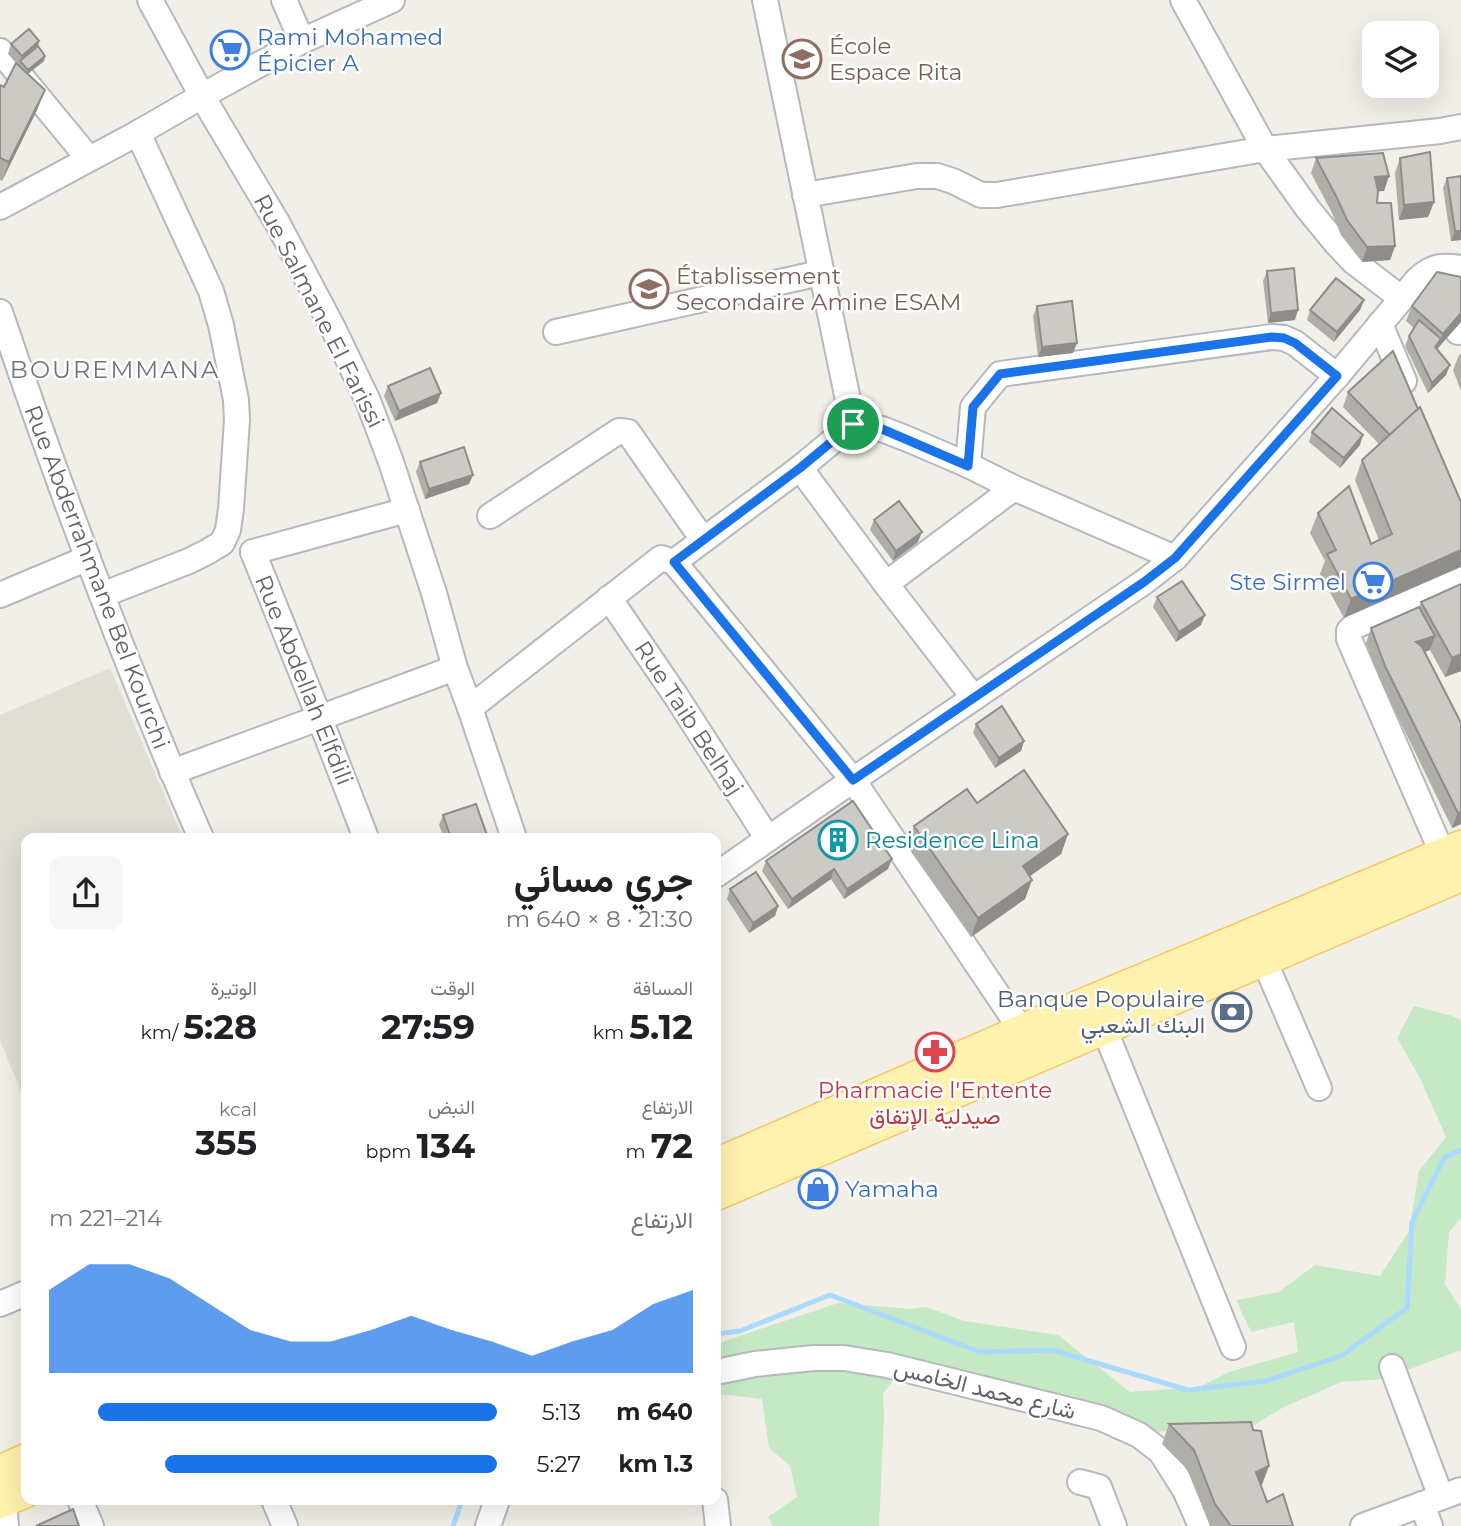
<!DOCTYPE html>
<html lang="ar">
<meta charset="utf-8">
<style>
:root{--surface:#fff;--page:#f6f6f6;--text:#202124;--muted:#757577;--accent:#1a73e8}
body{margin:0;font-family:Montserrat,Vazirmatn,sans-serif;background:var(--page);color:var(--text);direction:rtl;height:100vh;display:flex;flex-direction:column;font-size:26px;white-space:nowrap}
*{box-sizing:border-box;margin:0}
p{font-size:23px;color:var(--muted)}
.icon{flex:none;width:38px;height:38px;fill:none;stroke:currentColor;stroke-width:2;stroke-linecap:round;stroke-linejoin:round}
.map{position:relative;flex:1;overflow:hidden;direction:ltr}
.panel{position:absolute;left:21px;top:833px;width:700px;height:672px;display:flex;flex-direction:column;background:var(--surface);border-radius:14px;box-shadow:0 7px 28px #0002;direction:rtl}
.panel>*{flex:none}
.controls{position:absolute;left:1362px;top:21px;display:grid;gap:14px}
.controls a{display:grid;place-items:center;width:77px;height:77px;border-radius:14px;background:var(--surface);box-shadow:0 7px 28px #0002;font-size:35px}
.pin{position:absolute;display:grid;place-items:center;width:60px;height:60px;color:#fff;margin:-30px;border:4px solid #fff;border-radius:50%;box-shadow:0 2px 7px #0007}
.round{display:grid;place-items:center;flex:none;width:74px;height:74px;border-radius:14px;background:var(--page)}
.overview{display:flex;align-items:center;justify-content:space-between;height:119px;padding:0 28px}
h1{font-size:38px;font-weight:700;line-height:52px}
.figures{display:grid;grid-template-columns:repeat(3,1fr);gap:10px;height:119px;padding:7px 28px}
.figures div{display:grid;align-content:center}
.figures b{font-size:35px;font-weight:700}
.figures small{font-size:19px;font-weight:400}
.figures p{font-size:19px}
.chart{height:196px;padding:14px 28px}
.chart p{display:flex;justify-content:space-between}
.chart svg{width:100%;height:126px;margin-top:7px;fill:var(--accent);opacity:.7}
ul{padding:0 28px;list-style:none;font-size:23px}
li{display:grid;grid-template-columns:112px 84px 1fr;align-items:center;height:52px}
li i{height:18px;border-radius:9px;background:var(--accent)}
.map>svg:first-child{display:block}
.education{fill:#e1ded6}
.green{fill:#c5e8c5}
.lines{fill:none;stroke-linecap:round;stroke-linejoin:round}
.stream{stroke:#aadaff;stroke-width:5}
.minor-casing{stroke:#b5b8bc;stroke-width:28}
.major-casing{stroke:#f2c960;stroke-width:35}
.minor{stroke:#fff;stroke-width:24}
.major{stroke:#fff2af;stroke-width:32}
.wall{fill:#afaea9}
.shaded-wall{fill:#8f8d8a}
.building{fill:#cccac5;stroke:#8f8d8a;stroke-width:2}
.route-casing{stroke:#fff;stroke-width:14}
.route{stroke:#1a73e8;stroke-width:9}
.labels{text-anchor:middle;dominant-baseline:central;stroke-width:5;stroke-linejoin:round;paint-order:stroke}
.shop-label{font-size:23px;fill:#366cbe;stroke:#fff;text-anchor:start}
.education-label{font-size:23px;fill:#785e54;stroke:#fff;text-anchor:start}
.street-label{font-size:23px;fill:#5f6368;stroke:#fff}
.culture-label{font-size:23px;fill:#0d838f;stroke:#fff;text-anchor:start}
.service-label{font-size:23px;fill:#4e5e75;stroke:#fff;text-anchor:end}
.health-label{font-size:23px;fill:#be3a42;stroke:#fff}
.neighbourhood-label{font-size:24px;letter-spacing:2px;fill:#70757a;stroke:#fff}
</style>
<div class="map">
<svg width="1461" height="1526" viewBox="0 0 1461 1526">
<rect width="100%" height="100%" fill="#f1efe8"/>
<path class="education" d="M 110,668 L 183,838 L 26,838 L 26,1104 L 0,1040 L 0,715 Z"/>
<path class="green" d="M 1414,1006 L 1449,1015 L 1461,1020 L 1461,1218 L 1449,1232 L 1445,1284 L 1461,1309 L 1461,1350 L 1383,1379 L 1341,1382 L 1282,1408 L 1254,1425 L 1152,1432 L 906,1362 L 883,1394 L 884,1416 L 879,1526 L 773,1526 L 768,1517 L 797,1497 L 790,1466 L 769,1448 L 762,1399 L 720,1394 L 716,1391 L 716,1344 L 838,1303 L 911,1309 L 926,1307 L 964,1321 L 1058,1335 L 1130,1392 L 1199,1387 L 1229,1372 L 1298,1352 L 1294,1322 L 1251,1332 L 1236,1300 L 1279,1292 L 1315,1265 L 1380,1276 L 1409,1231 L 1419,1171 L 1446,1137 L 1420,1078 L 1397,1038 Z"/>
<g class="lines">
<g class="stream">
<path d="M 716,1334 L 740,1331 L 830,1295 L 980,1352 L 1052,1350 L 1188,1390 L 1266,1381 L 1341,1356 L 1407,1308 L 1412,1222 L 1444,1158 L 1461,1150"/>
<path d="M 453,1526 L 462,1500"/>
</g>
<defs>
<g id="minor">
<path d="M 150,0 L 202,96 L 278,224 L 333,328 L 368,401 L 391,462 L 434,593 L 455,668 L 470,708 L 514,838"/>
<path d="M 284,0 L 302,41"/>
<path d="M 765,0 L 853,424"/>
<path d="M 1183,0 L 1265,149 L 1308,209 L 1335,242 L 1354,262 L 1401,298"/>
<path d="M 0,51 L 89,159"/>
<path d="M 805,195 L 917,176 L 937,176 L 953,181 L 981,195 L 997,195 L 1265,149 L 1440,131 L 1461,127"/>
<path d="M 0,207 L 138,133 L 202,96 L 302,41 L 392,0"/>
<path d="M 0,312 C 60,490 126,666 201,838"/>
<path d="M 1380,324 L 1404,381"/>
<path d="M 556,332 L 820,273"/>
<path d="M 1458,332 L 1461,329"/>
<path d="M 853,424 L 882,429 L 910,440 L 968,465 L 1014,488 L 1175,558"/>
<path d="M 968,465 L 973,407 L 1000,374 L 1272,337 L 1284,338 L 1295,343 L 1337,376"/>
<path d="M 800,468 L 886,584 L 974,698"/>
<path d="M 490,516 L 619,431 L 628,432 L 694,527 L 704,539"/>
<path d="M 253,552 L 320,719 L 366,838"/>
<path d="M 253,552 L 407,510"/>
<path d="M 674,562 L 853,780 L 1022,1031"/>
<path d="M 886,584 L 1014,488"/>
<path d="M 0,595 L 88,558"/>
<path d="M 102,595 L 189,561 L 207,552 L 222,543 L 228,530 L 231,509 L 237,420 L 236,400 L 221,325 L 211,291 L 138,133"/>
<path d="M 609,598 L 676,696 L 768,839"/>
<path d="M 470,708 L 661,558 L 674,562 L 800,468 L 853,424"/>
<path d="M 172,772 L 455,668"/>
<path d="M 1443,855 L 1349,639 L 1349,631 L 1353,627 L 1461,579"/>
<path d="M 716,875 L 853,780 L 1144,582 L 1175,558 L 1337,376 L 1418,279 C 1433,266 1441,265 1461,268"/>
<path d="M 1264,960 L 1319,1088"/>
<path d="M 1104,1028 L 1233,1347"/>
<path d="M 0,1304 L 26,1293"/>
<path d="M 1392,1367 L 1441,1497"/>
<path d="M 716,1372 L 755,1364 L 814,1358 L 844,1358 L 887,1365 L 1101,1418 L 1139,1435 L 1161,1452 L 1185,1490 L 1201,1526"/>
<path d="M 1080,1482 L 1099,1487 L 1114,1526"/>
<path d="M 4,1500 L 6,1526"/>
<path d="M 80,1500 L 91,1526"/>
<path d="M 274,1500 L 285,1526"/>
<path d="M 715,1500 L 718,1526"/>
<path d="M 1422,1504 L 1430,1526"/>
<path d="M 488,1526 L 497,1500"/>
<path d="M 1363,1526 L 1461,1490"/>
</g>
<g id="major">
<path d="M 716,1165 L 1047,1020 L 1461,847"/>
<path d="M 716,1194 L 1461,875"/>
<path d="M 0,1472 L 26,1460"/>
<path d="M 0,1502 L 26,1491"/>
</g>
</defs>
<use href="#minor" class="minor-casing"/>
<use href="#major" class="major-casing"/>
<use href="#minor" class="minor"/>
<use href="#major" class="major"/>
</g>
<g class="wall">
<path d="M 39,41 L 38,46 L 44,61 L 28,74 L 45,90 L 37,110 L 2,181 L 0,180 L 0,85 L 4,87 L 18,65 L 8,54 L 11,44 Z"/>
<path d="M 1316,158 L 1389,176 L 1384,191 L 1378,191 L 1377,203 L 1395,246 L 1390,260 L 1362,262 L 1341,235 L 1332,213 L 1311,173 Z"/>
<path d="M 1400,158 L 1434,202 L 1428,217 L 1399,220 L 1395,173 Z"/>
<path d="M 1461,176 L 1461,240 L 1451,241 L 1443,188 L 1447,178 Z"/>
<path d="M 1267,271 L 1295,320 L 1268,323 L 1263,281 Z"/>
<path d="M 1461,277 L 1461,322 L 1437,349 L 1450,365 L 1446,375 L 1428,393 L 1405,346 L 1409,336 L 1414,328 L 1406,321 L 1412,306 Z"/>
<path d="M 1364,300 L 1360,310 L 1334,342 L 1307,320 L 1310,310 Z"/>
<path d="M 1037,306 L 1073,353 L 1038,357 L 1033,316 Z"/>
<path d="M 1461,354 L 1461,391 L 1453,370 L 1459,355 Z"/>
<path d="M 388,386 L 441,393 L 437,403 L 395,421 L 384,396 Z"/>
<path d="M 1348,392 L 1418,409 L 1461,502 L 1344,618 L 1320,574 L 1325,561 L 1310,533 L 1318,513 L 1371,544 L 1379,540 L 1355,480 L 1362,460 L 1379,444 L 1343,407 Z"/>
<path d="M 1312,432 L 1360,445 L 1340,468 L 1309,442 Z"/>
<path d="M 420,462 L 469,484 L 425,499 L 416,472 Z"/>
<path d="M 874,520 L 918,542 L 893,561 L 870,530 Z"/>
<path d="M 1461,584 L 1461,671 L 1445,677 L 1430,650 L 1425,652 L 1461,824 L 1452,828 L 1380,680 L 1366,643 L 1371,628 L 1419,607 L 1421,602 Z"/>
<path d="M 1157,597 L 1201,625 L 1176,642 L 1153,607 Z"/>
<path d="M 976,724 L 1024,741 L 1021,751 L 995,768 L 973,733 Z"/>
<path d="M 977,803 L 1068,834 L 1061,854 L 1030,876 L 1032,880 L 1025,899 L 971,937 L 907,846 L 914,826 Z"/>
<path d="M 443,815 L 488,838 L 444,838 L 439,825 Z"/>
<path d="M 766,861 L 888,869 L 844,899 L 831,879 L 788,909 L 762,871 Z"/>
<path d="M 730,889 L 778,906 L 775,916 L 749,933 L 727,899 Z"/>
<path d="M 1169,1424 L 1262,1485 L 1261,1486 L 1267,1502 L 1293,1526 L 1210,1526 L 1187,1469 L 1162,1444 Z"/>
</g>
<g class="shaded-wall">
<path d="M 39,41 L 36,51 L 20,61 L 22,56 Z"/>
<path d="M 45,56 L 44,61 L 26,75 L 28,70 Z"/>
<path d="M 45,90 L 37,110 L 2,181 L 9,162 Z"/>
<path d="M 1389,176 L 1384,191 L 1369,192 L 1375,177 Z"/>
<path d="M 1434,202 L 1428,217 L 1399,220 L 1404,205 Z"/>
<path d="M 1455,231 L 1461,231 L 1461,240 L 1451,241 Z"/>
<path d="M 1395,246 L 1390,260 L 1362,262 L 1367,247 Z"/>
<path d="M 1364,300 L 1360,310 L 1334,342 L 1337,332 Z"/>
<path d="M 1298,310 L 1295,320 L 1268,323 L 1271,313 Z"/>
<path d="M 1461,313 L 1461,322 L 1437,349 L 1431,357 L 1435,347 L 1441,339 L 1443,334 Z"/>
<path d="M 1077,343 L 1073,353 L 1038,357 L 1042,347 Z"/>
<path d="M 1450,365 L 1446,375 L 1428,393 L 1432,383 Z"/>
<path d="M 441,393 L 437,403 L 395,421 L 399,411 Z"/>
<path d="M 1363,435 L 1360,445 L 1340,468 L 1344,458 Z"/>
<path d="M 473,475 L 469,484 L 425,499 L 429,489 Z"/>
<path d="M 922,532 L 918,542 L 893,561 L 896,551 Z"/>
<path d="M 1461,550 L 1461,567 L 1344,618 L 1351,599 Z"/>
<path d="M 1205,615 L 1201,625 L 1176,642 L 1179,632 Z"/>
<path d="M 1435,636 L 1430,650 L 1411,657 L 1416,642 Z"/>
<path d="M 1461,654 L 1461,671 L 1445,677 L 1452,658 Z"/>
<path d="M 1024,741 L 1021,751 L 995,768 L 999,758 Z"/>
<path d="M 1461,812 L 1461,824 L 1452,828 L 1458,813 Z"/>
<path d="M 1068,834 L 1061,854 L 1016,886 L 1023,866 Z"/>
<path d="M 892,859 L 888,869 L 844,899 L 847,889 Z"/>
<path d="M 834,869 L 831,879 L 788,909 L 792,899 Z"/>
<path d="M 1032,880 L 1025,899 L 971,937 L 978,918 Z"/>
<path d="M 778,906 L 775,916 L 749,933 L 753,923 Z"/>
<path d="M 1269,1466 L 1262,1485 L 1249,1492 L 1256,1472 Z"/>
</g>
<g class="building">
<path d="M 29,29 L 39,41 L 22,56 L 11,44 Z"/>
<path d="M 38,46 L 45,56 L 28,70 L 20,61 Z"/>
<path d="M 16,63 L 45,90 L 9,162 L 0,158 L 0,85 L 4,87 Z"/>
<path d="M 1430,152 L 1434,202 L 1404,205 L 1400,158 Z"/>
<path d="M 1383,153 L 1389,176 L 1375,177 L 1378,191 L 1377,203 L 1391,203 L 1395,246 L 1367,247 L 1347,220 L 1337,198 L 1316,158 Z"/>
<path d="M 1461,176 L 1461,231 L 1455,231 L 1447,178 Z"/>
<path d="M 1294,268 L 1298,310 L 1271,313 L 1267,271 Z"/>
<path d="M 1437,272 L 1461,277 L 1461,313 L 1443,334 L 1412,306 Z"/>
<path d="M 1336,278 L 1364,300 L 1337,332 L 1310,310 Z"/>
<path d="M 1072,301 L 1077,343 L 1042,347 L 1037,306 Z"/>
<path d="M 1419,320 L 1441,339 L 1435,347 L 1450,365 L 1432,383 L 1409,336 Z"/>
<path d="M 1393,351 L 1418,409 L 1390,435 L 1348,392 Z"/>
<path d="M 430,368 L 441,393 L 399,411 L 388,386 Z"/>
<path d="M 1420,407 L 1461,502 L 1461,550 L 1351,599 L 1327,554 L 1336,550 L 1318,513 L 1349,486 L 1371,544 L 1392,534 L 1362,460 Z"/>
<path d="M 1332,408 L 1363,435 L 1344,458 L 1312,432 Z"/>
<path d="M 464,447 L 473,475 L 429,489 L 420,462 Z"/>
<path d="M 899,501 L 922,532 L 896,551 L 874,520 Z"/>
<path d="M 1182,581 L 1205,615 L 1179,632 L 1157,597 Z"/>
<path d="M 1461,584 L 1461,654 L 1452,658 L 1421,602 Z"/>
<path d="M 1419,607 L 1435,636 L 1416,642 L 1422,647 L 1461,723 L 1461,812 L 1458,813 L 1385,666 L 1371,628 Z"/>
<path d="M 1002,706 L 1024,741 L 999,758 L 976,724 Z"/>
<path d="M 1024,770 L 1068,834 L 1023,866 L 1032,880 L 978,918 L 914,826 L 967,789 L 977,803 Z"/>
<path d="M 853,801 L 892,859 L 847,889 L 834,869 L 792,899 L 766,861 Z"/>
<path d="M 476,804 L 488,838 L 451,838 L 443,815 Z"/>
<path d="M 756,872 L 778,906 L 753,923 L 730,889 Z"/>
<path d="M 1251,1422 L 1253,1430 L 1261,1431 L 1269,1466 L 1256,1472 L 1267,1502 L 1283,1494 L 1293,1526 L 1231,1526 L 1215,1504 L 1194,1450 L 1169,1424 Z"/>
<path d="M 73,1509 L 79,1526 L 36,1526 Z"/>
</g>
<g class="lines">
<defs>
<path id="route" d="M 1272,337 L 1284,338 L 1295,343 L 1337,376 L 1175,558 L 1144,582 L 853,780 L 674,562 L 800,468 L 853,424 L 882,429 L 968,466 L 973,407 L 1000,374 Z"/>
</defs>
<use href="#route" class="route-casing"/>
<use href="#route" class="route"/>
</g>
<defs>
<symbol id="supermarket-ring" viewBox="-11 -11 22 22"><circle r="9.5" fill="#fff" stroke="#3f7fe0" stroke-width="1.5"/><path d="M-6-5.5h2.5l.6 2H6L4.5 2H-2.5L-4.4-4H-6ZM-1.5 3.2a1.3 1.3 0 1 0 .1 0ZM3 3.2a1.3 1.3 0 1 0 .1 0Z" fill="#3f7fe0"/></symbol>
<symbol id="school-ring" viewBox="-11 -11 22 22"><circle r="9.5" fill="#fff" stroke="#8d6e63" stroke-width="1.5"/><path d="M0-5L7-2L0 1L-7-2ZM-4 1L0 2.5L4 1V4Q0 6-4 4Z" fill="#8d6e63"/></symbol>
<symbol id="building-ring" viewBox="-11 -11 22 22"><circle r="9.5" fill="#fff" stroke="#0f9aa8" stroke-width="1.5"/><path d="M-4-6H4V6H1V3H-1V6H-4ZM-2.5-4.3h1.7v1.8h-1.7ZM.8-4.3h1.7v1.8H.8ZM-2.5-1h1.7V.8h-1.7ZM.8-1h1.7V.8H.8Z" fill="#0f9aa8"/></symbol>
<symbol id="bank-ring" viewBox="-11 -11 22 22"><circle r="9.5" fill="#fff" stroke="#5c6f8a" stroke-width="1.5"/><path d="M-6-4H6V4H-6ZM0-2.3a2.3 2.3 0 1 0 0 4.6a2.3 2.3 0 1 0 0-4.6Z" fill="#5c6f8a"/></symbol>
<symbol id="pharmacy-ring" viewBox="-11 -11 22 22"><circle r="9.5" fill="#fff" stroke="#e0444e" stroke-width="1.5"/><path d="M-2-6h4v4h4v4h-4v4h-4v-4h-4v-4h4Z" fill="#e0444e"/></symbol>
<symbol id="shop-ring" viewBox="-11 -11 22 22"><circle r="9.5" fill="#fff" stroke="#3f7fe0" stroke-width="1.5"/><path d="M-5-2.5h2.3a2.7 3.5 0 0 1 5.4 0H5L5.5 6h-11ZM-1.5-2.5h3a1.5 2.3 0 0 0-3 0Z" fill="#3f7fe0"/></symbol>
</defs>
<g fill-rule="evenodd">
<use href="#supermarket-ring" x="208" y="28" width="44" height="44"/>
<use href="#school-ring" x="780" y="37" width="44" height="44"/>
<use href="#school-ring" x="627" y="267" width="44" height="44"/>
<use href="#supermarket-ring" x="1351" y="560" width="44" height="44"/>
<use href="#building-ring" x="816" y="818" width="44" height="44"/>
<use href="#bank-ring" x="1210" y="990" width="44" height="44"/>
<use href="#pharmacy-ring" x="913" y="1030" width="44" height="44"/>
<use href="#shop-ring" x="796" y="1167" width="44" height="44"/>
</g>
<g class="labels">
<g class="shop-label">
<text x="257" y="37">Rami Mohamed<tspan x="257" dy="26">Épicier A</tspan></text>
<text x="1346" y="582" text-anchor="end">Ste Sirmel</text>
<text x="845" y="1189">Yamaha</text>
</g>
<g class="education-label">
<text x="829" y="46">École<tspan x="829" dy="26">Espace Rita</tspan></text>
<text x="676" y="276">Établissement<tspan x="676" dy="26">Secondaire Amine ESAM</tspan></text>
</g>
<g class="street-label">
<text transform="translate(319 311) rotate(63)">Rue Salmane El Farissi</text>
<text transform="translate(97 577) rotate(69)">Rue Abderrahmane Bel Kourchi</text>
<text transform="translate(304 680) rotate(68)">Rue Abdellah Elfdili</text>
<text transform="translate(689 718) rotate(57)">Rue Taib Belhaj</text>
<text transform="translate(985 1389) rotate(14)">شارع محمد الخامس</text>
</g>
<g class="culture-label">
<text x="865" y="840">Residence Lina</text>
</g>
<g class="service-label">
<text x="1205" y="999">Banque Populaire<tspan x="1205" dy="26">البنك الشعبي</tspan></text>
</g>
<g class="health-label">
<text x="935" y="1090">Pharmacie l'Entente<tspan x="935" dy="26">صيدلية الإتفاق</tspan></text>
</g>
<g class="neighbourhood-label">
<text x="115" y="369">BOUREMMANA</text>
</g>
</g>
</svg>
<div class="controls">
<a><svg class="icon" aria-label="layers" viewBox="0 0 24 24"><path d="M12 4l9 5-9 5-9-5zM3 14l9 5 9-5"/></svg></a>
</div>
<div class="pin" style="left:853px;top:424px;background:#1e9e55"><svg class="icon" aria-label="arrive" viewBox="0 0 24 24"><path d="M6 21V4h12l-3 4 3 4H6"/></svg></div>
<section class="panel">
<div class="overview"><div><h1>جري مسائي</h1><p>21:30 · 8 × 640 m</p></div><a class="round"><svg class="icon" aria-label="share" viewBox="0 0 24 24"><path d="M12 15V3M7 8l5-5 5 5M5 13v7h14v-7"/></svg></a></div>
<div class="figures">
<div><p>المسافة</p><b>5.12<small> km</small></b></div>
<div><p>الوقت</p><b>27:59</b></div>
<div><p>الوتيرة</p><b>5:28<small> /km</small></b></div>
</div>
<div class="figures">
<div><p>الارتفاع</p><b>72<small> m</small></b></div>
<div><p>النبض</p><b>134<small> bpm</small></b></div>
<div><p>kcal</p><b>355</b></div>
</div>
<div class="chart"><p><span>الارتفاع</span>214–221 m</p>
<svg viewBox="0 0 160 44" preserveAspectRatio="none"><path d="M0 44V15L10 6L20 6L30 11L40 20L50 29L60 33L70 33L80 29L90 24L100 29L110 33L120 38L130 33L140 29L150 20L160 15V44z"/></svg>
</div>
<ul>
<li><b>640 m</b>5:13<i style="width:89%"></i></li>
<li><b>1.3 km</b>5:27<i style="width:74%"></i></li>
</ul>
</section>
</div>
